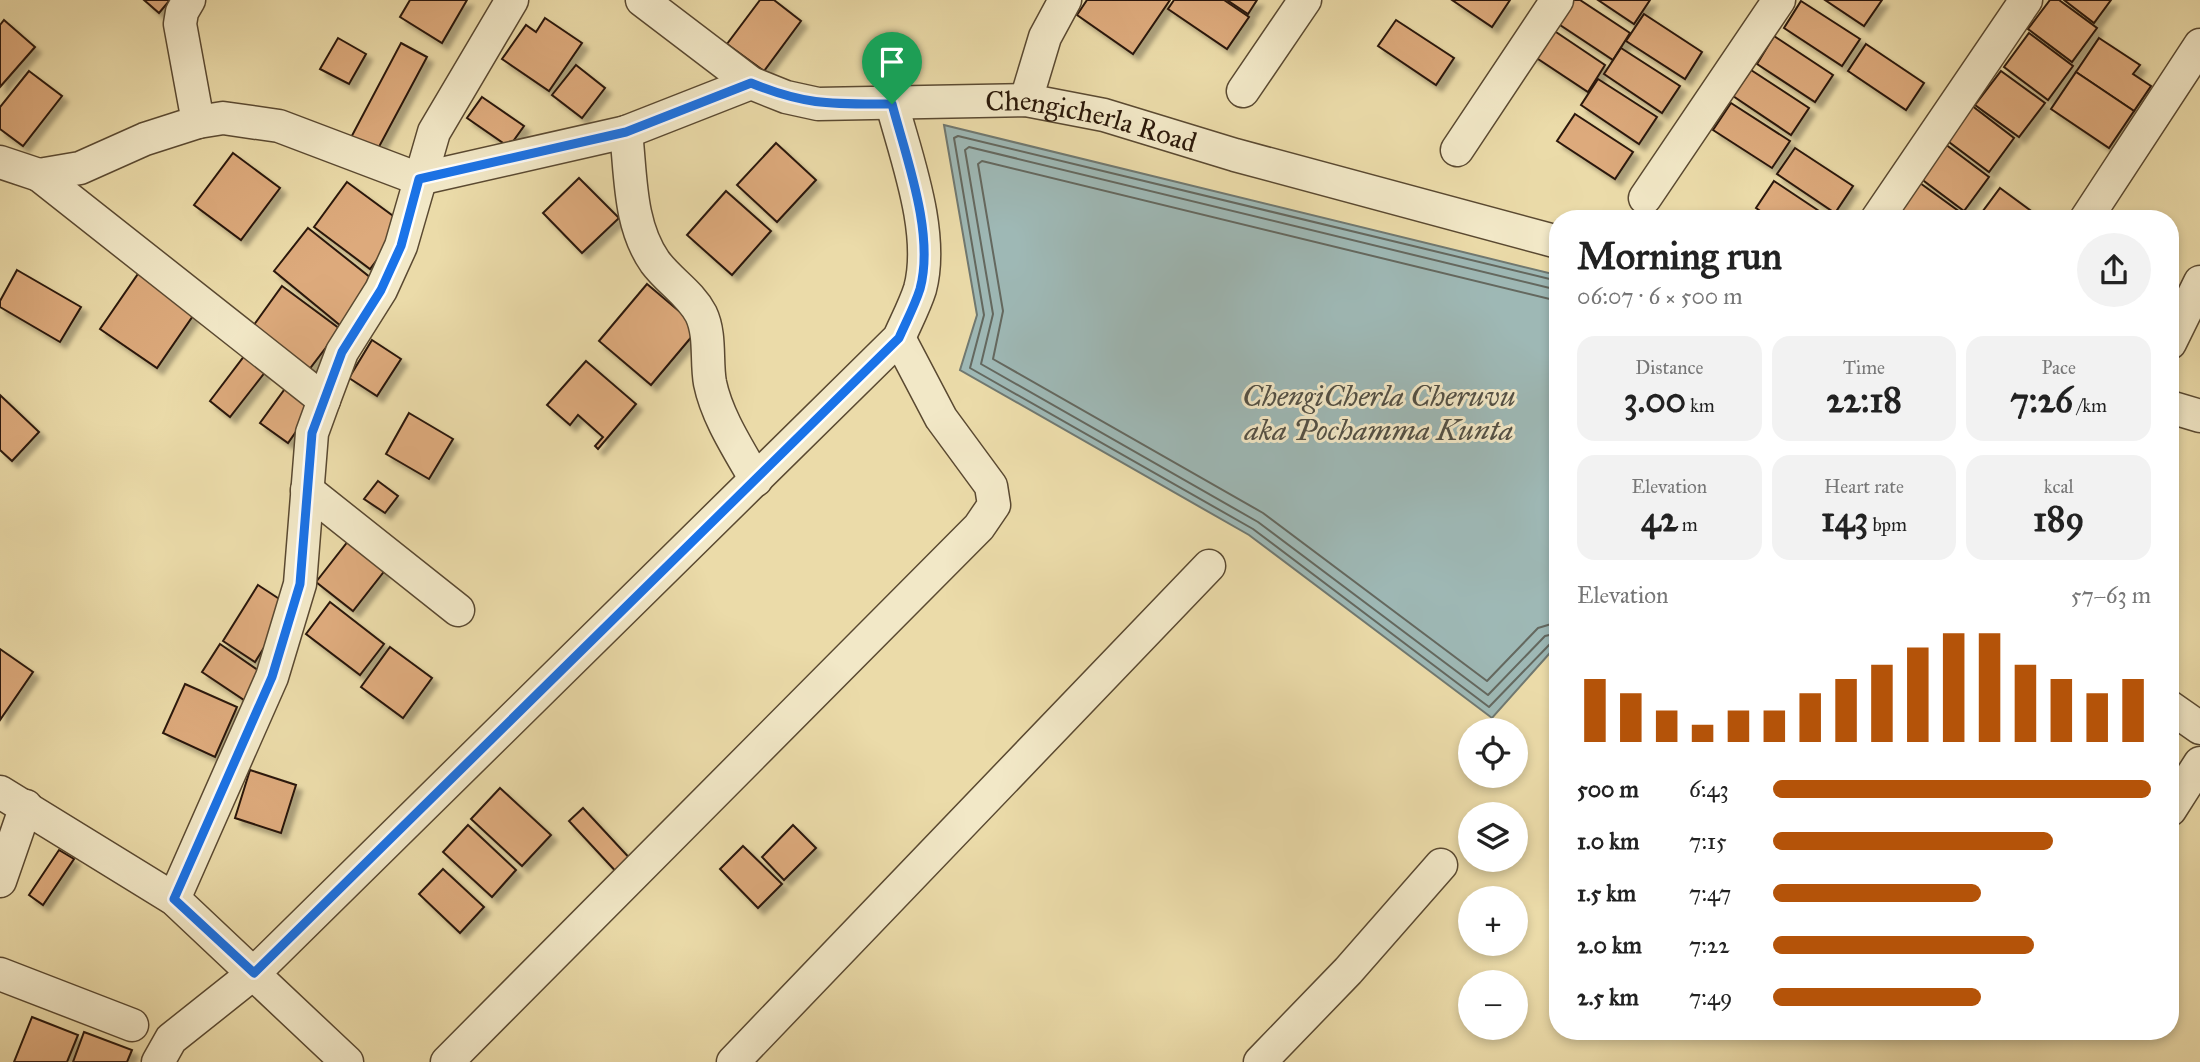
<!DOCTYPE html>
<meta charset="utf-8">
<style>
:root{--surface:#fff;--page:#f2f2f2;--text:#222;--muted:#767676;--accent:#b45309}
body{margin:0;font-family:"IM FELL Great Primer",serif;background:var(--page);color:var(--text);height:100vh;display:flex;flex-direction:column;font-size:26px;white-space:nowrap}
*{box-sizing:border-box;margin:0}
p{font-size:23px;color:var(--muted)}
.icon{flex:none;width:38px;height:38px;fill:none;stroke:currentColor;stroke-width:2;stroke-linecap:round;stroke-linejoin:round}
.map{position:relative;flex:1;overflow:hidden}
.panel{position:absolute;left:1549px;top:210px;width:630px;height:830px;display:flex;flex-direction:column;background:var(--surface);border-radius:28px;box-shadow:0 4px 10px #0003}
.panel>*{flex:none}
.tools{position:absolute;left:1458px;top:718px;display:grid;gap:14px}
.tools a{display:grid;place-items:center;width:70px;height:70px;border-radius:50%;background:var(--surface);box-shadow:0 4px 10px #0003;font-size:35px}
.pin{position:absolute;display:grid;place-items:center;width:60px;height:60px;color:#fff;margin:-72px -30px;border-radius:50% 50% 50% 0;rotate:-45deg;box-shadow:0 0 7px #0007}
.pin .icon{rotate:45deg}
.round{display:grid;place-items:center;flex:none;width:74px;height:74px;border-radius:37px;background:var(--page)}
.overview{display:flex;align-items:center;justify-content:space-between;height:119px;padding:0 28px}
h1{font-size:38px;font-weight:700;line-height:52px}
.stats{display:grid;grid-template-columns:repeat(3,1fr);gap:10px;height:119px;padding:7px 28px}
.stats div{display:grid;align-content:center;border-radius:18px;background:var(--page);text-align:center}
.stats b{font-size:35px;font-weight:700}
.stats small{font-size:19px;font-weight:400}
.stats p{font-size:19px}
.chart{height:196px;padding:14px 28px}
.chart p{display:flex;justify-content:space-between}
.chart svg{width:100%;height:126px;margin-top:7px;stroke:var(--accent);stroke-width:6}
ul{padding:0 28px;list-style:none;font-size:23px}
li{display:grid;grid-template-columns:112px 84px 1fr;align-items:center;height:52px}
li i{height:18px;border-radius:9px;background:var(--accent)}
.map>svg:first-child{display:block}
.water{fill:#9eb8b5;stroke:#707870;stroke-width:2}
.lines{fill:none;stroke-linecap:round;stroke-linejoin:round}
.shore{stroke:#64685f;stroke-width:2}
.building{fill:#ddaa7c;stroke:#2a1809;stroke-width:2;filter:url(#shadow)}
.street-casing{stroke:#5a4931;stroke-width:35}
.street{stroke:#f2e8c7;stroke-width:32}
.route-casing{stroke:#fff;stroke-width:14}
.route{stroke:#1a73e8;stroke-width:9}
.labels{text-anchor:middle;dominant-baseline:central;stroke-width:6;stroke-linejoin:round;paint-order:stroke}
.street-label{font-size:28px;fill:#2a1809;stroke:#f2e8c7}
.water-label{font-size:30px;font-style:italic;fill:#535045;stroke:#f2e8c7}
</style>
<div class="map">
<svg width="2200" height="1062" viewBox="0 0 2200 1062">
<defs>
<filter id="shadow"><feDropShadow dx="6" dy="6" stdDeviation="2" flood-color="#0004"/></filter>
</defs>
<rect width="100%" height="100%" fill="#ebdba9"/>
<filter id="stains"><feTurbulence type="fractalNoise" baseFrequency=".00286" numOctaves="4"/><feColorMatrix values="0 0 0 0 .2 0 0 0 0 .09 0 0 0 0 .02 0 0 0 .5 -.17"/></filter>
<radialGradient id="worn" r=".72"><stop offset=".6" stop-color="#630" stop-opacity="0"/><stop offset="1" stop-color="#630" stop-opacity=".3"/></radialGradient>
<path class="water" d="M 944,125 L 1557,275 L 1557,645 L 1492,718 L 1249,535 L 960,370 L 977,315 Z"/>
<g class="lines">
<g class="shore">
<path d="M 1558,281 L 958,136 L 954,138 L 984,315 L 970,368 L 1253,529 L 1489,707 L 1550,644 L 1558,641"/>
<path d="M 1558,290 L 969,147 L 965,150 L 993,314 L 981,364 L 1258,522 L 1488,695 L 1545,636 L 1558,633"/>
<path d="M 1558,301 L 982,161 L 978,164 L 1003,311 L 993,359 L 1263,513 L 1487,681 L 1538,628 L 1558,622"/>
</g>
</g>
<g class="building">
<path d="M 144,0 L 170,0 L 159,13 Z"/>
<path d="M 410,0 L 467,0 L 442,43 L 400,17 Z"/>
<path d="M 760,0 L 774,0 L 801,21 L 764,71 L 727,44 Z"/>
<path d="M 1087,0 L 1170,0 L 1133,54 L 1077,15 Z"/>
<path d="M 1174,0 L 1224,0 L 1249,17 L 1227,49 L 1168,9 Z"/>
<path d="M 1227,0 L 1257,0 L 1248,14 Z"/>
<path d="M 1452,0 L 1510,0 L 1492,27 Z"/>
<path d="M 1569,0 L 1580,0 L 1630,33 L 1613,60 L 1554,21 Z"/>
<path d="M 1598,0 L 1650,0 L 1634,24 Z"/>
<path d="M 1825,0 L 1882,0 L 1864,26 Z"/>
<path d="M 2050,0 L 2059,0 L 2097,28 L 2072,62 L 2028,29 Z"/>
<path d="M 2064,0 L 2111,0 L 2094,23 Z"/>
<path d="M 1801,1 L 1860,39 L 1842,66 L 1784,28 Z"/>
<path d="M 1644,14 L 1702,52 L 1685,79 L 1626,41 Z"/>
<path d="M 545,18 L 582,43 L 549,91 L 502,59 L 526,25 L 536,32 Z"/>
<path d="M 4,20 L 35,47 L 0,87 L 0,25 Z"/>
<path d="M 1396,20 L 1454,58 L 1436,85 L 1378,46 Z"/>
<path d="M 1547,26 L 1605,65 L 1588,92 L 1529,53 Z"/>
<path d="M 2029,33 L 2073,66 L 2048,100 L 2004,67 Z"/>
<path d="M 1774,36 L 1833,75 L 1815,102 L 1757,64 Z"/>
<path d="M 338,38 L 366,54 L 349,84 L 320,69 Z"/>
<path d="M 2099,38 L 2140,65 L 2133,74 L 2151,86 L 2134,111 L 2076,72 Z"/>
<path d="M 401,43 L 427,57 L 373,158 L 347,145 Z"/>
<path d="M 1866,44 L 1924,83 L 1906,110 L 1848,71 Z"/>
<path d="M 1621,48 L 1680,86 L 1662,113 L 1604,74 Z"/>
<path d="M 576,65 L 605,88 L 582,118 L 552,95 Z"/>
<path d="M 1751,70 L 1809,108 L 1791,135 L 1733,96 Z"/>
<path d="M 29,71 L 62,96 L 23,146 L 0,129 L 0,107 Z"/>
<path d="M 2001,71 L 2045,103 L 2019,137 L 1975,105 Z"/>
<path d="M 2076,72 L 2134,111 L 2109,148 L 2051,109 Z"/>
<path d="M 1598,79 L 1657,117 L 1639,144 L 1581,105 Z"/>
<path d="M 482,97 L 524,126 L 509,147 L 467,118 Z"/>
<path d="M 1731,103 L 1790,141 L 1772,168 L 1713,130 Z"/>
<path d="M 1971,105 L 2014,138 L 1989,172 L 1945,139 Z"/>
<path d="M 1575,114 L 1633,152 L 1615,179 L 1557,141 Z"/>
<path d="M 776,143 L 816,180 L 777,222 L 737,185 Z"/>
<path d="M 1945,144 L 1989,177 L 1964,211 L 1920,178 Z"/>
<path d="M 1795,148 L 1853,186 L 1835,213 L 1777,174 Z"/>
<path d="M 233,153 L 280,188 L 241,240 L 194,205 Z"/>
<path d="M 579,178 L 619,218 L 582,253 L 543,213 Z"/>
<path d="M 1774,181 L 1831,219 L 1772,219 L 1756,208 Z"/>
<path d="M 347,182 L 404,224 L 370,269 L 314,227 Z"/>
<path d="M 1920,183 L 1964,215 L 1961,219 L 1894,217 Z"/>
<path d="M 2000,188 L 2042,219 L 1977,219 Z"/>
<path d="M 726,191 L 771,231 L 732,275 L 687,235 Z"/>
<path d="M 308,228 L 376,282 L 341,326 L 274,271 Z"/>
<path d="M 17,270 L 81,307 L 60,342 L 0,307 L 0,301 Z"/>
<path d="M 140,271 L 197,310 L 157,368 L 100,329 Z"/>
<path d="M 647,284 L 699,328 L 651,385 L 599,341 Z"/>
<path d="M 282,286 L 340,329 L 308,371 L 251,329 Z"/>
<path d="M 372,340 L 401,359 L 377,396 L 349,378 Z"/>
<path d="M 245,355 L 266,371 L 230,417 L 210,401 Z"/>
<path d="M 586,361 L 636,404 L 598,449 L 595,446 L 603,437 L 578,415 L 570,425 L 547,405 Z"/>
<path d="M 287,386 L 314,406 L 288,443 L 260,423 Z"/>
<path d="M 0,395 L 39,432 L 12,461 L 0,450 Z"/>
<path d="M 409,413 L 453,439 L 429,479 L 386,454 Z"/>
<path d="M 378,481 L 398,496 L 385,513 L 364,499 Z"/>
<path d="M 349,540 L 386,569 L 353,611 L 316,582 Z"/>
<path d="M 258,585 L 290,606 L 255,662 L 223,641 Z"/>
<path d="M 330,602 L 384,644 L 360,675 L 306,634 Z"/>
<path d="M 220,644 L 265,675 L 247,702 L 202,672 Z"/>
<path d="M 390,647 L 432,678 L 403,718 L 361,687 Z"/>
<path d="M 0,649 L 33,672 L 0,720 Z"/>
<path d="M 185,684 L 237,707 L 215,757 L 163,733 Z"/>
<path d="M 250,770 L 296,785 L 281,833 L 235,818 Z"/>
<path d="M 500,788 L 551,835 L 522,866 L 471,819 Z"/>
<path d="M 583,808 L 635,864 L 621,877 L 569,821 Z"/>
<path d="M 468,825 L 516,870 L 492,897 L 443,852 Z"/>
<path d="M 793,825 L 816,848 L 784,880 L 762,857 Z"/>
<path d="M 743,846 L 782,884 L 758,908 L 720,869 Z"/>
<path d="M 59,850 L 74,859 L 43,905 L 29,895 Z"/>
<path d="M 443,869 L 484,907 L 460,933 L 419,894 Z"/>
<path d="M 32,1017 L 78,1035 L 67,1062 L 14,1062 Z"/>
<path d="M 84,1032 L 132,1050 L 127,1062 L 73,1062 Z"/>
</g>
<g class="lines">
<defs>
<g id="street">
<path id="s1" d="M 642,0 L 751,83 L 786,97 L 818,104 L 1026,100 L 1104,115 L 1235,155 L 1558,242"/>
<path d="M 1243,91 L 1305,0"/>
<path d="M 1026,100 L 1045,37 L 1065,0"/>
<path d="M 198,122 L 223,118 L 279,126 L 419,179 L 626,132 L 751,83"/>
<path d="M 626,132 C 631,176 629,225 655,262 C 669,281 690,293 701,314 C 711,335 706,361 710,383 C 717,417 739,450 756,480"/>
<path d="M 1457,150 L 1557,0"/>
<path d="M 0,162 L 39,175 L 80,168 L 145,139 L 198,122 L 180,24 L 182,12 L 189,0"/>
<path d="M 39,175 L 324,400"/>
<path d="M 1645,198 L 1779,0"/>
<path d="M 1877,219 L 2026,0"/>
<path d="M 2086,219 L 2200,45"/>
<path d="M 2170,343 L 2200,282"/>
<path d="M 2170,407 L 2200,416"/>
<path d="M 307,490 L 458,610"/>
<path d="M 2170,707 L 2200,728"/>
<path d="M 0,792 L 174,899 L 347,1062"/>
<path d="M 2170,810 L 2200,763"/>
<path d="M 0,881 L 26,806"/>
<path d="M 174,899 L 272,677 L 300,584 L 312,433 L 324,400 L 342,352 L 381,290 L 401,246 L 434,132 L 512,0"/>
<path d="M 0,974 L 132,1025"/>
<path d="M 158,1062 L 171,1039 L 254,973 L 899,338 C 906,322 915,305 920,289 C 935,233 906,157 892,104"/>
<path d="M 447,1062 L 979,527 L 994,505 L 991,486 L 941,418 L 899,338"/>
<path d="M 733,1062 L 1209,566"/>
<path d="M 1260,1062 L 1348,971 L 1441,865"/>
</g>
</defs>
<use href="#street" class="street-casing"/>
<use href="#street" class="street"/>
</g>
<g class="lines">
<defs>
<path id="route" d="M 751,83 C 807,106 833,104 892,104 C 906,157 935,234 920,289 C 915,305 906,322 899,338 L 254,973 L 174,899 L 272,677 L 300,584 L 312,433 L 342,352 L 381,290 L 401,246 L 419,179 L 626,132 Z"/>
</defs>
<use href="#route" class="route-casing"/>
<use href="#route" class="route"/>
</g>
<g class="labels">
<g class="street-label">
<text stroke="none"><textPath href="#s1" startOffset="483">Chengicherla Road</textPath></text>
</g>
<g class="water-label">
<text x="1379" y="396">ChengiCherla Cheruvu<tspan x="1379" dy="34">aka Pochamma Kunta</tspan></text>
</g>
</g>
<rect width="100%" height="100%" filter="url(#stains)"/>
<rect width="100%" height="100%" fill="url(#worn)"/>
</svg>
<div class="tools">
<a><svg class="icon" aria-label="locate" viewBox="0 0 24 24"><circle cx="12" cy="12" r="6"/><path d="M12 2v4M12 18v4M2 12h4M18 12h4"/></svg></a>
<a><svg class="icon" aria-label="layers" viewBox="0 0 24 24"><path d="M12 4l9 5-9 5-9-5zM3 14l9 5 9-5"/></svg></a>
<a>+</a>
<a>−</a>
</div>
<div class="pin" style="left:892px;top:104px;background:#1e9e55"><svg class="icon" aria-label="arrive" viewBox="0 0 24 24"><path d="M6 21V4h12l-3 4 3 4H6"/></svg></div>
<section class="panel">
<div class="overview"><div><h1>Morning run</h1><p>06:07 · 6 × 500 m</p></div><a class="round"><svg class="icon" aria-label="share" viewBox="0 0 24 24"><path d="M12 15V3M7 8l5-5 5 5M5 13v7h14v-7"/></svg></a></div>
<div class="stats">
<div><p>Distance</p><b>3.00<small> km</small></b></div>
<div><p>Time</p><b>22:18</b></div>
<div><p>Pace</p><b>7:26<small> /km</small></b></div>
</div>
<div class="stats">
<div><p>Elevation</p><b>42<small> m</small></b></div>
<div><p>Heart rate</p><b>143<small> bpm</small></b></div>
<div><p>kcal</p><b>189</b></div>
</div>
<div class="chart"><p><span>Elevation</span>57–63 m</p>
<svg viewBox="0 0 160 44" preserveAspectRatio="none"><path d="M5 44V22M15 44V27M25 44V33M35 44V38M45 44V33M55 44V33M65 44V27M75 44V22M85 44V17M95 44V11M105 44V6M115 44V6M125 44V17M135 44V22M145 44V27M155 44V22"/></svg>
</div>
<ul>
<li><b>500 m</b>6:43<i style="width:100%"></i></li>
<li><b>1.0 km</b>7:15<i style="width:74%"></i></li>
<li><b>1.5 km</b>7:47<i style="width:55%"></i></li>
<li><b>2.0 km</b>7:22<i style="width:69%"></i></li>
<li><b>2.5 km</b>7:49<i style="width:55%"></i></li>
</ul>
</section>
</div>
